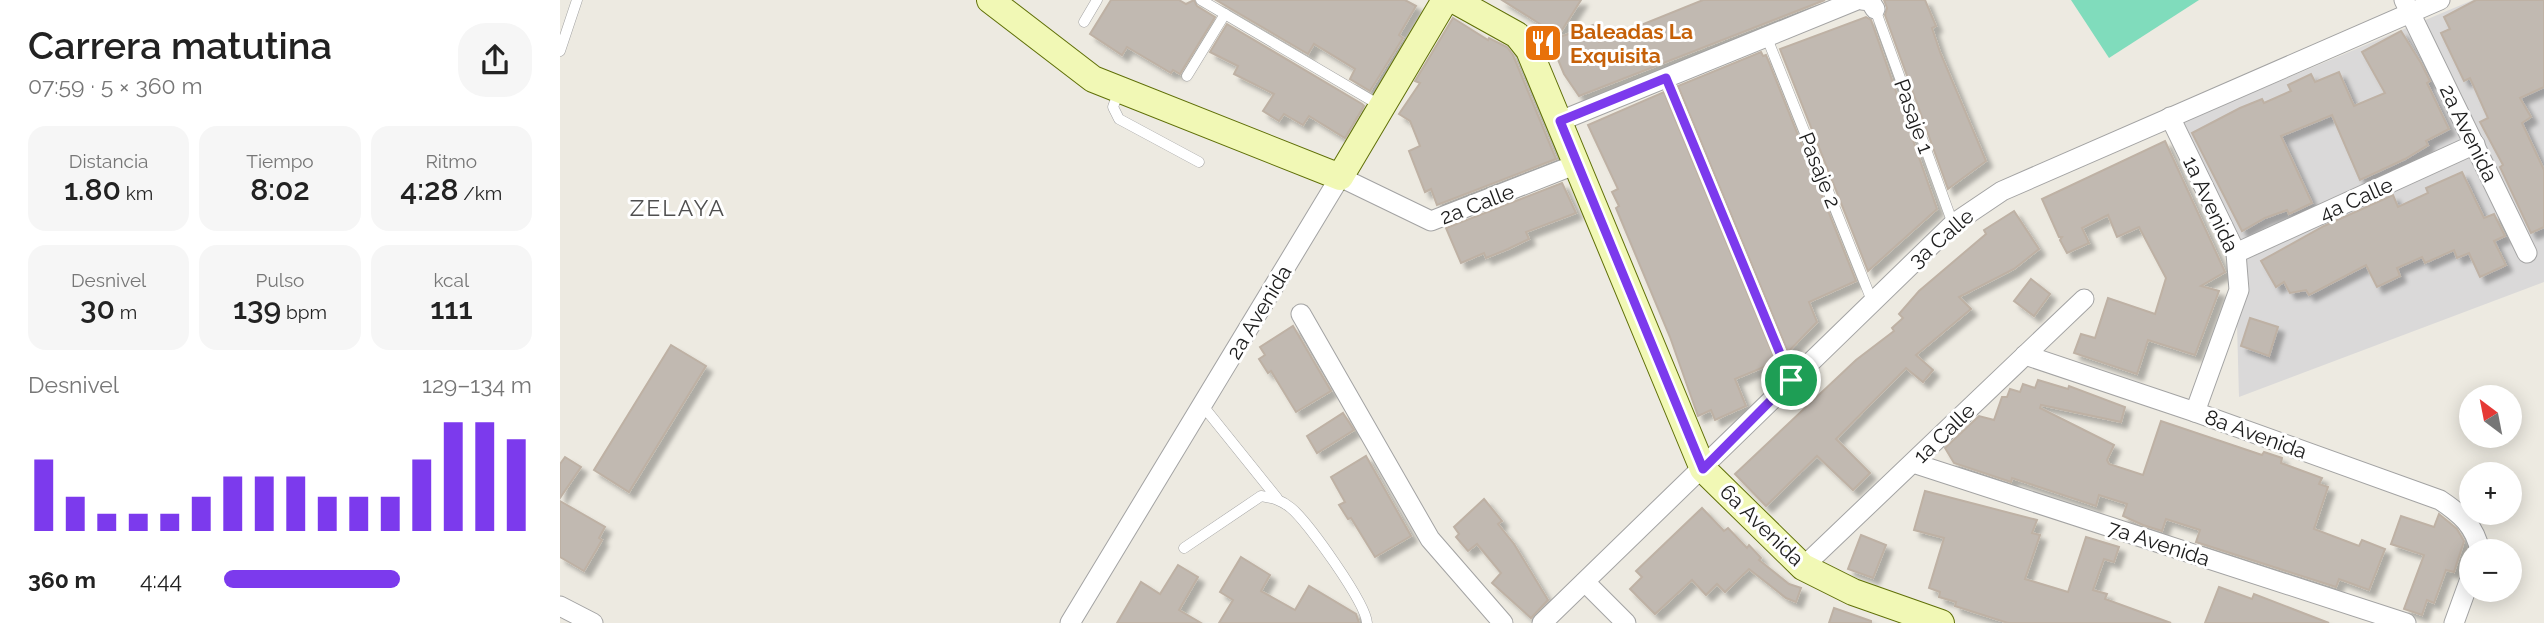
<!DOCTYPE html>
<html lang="es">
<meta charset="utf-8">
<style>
:root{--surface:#fff;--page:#f6f6f6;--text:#222;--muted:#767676;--accent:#7c3aed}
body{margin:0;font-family:Raleway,sans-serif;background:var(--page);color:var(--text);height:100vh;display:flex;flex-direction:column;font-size:26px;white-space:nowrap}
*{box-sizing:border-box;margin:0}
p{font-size:23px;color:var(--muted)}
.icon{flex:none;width:38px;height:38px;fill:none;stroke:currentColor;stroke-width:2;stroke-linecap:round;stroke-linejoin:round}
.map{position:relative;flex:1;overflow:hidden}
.side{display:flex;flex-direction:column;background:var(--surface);width:560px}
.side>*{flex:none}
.needle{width:46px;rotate:328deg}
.buttons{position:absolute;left:1899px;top:385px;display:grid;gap:14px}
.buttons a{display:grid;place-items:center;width:63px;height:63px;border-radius:50%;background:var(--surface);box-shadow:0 4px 18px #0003;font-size:35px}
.pin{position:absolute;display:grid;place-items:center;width:60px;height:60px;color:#fff;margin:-30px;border:4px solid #fff;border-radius:50%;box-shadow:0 2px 7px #0007}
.round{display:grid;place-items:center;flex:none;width:74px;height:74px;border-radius:28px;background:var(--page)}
.overview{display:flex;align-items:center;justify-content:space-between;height:119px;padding:0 28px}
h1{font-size:38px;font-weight:600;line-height:52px}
.figures{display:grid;grid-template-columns:repeat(3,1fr);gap:10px;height:119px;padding:7px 28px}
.figures div{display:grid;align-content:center;border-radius:18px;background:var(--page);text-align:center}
.figures b{font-size:30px;font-weight:600}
.figures small{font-size:19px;font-weight:400}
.figures p{font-size:19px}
.chart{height:196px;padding:14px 28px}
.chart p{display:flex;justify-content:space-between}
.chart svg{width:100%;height:126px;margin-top:7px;stroke:var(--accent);stroke-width:6}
ul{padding:0 28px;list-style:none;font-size:23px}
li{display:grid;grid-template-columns:112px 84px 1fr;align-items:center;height:52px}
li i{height:18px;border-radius:9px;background:var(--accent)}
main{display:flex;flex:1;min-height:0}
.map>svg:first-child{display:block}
.residential{fill:#dad9d9}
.pitch{fill:#80dcbc}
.building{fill:#c1b9b1;stroke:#beb1a4;stroke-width:2;filter:url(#shadow)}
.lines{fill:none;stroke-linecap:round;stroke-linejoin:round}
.lane-casing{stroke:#a3a3a3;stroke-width:11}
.street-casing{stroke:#a3a3a3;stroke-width:21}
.secondary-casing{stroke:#5f6f07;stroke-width:28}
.lane{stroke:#fff;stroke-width:10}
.street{stroke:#fff;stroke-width:19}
.secondary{stroke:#f1f8b5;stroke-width:26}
.route-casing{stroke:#fff;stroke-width:14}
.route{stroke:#7c3aed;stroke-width:9}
.labels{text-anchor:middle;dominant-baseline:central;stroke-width:6;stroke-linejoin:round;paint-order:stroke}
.food-label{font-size:21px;font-weight:bold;fill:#c56008;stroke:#fff;text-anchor:start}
.street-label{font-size:21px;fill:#1c1c1c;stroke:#fff}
.neighbourhood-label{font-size:23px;letter-spacing:2px;fill:#4f4f4f;stroke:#fff}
</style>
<main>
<section class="side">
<div class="overview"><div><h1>Carrera matutina</h1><p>07:59 · 5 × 360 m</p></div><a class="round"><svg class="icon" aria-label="share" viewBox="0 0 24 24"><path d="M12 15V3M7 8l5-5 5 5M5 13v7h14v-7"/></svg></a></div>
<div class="figures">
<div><p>Distancia</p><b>1.80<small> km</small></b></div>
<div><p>Tiempo</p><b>8:02</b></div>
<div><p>Ritmo</p><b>4:28<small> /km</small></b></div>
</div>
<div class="figures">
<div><p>Desnivel</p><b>30<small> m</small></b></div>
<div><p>Pulso</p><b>139<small> bpm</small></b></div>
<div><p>kcal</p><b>111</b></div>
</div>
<div class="chart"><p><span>Desnivel</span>129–134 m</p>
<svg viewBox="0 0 160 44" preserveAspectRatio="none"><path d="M5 44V19M15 44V32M25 44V38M35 44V38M45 44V38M55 44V32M65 44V25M75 44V25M85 44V25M95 44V32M105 44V32M115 44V32M125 44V19M135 44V6M145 44V6M155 44V12"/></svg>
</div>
<ul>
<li><b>360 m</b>4:44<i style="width:57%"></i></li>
</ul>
</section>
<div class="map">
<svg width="1984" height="623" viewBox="0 0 1984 623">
<defs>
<filter id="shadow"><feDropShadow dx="6" dy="6" stdDeviation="2" flood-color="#0004"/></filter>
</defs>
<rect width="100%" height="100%" fill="#edeae1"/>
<path class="residential" d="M 1913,0 L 1984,0 L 1984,282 L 1679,397 L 1676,288 L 1620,123 Z"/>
<path class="pitch" d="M 1511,0 L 1639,0 L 1549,58 Z"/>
<g class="building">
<path d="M 551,0 L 619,0 L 626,4 L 634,0 L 637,6 L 655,17 L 620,74 L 613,70 L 611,73 L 567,47 L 562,55 L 530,34 Z"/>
<path d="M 656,0 L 845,0 L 856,6 L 839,35 L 843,38 L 810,91 L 790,79 L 795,69 L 754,44 L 748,54 Z"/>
<path d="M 942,0 L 1021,0 L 997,38 L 1033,25 L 1039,42 L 1143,0 L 1265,0 L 1019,96 L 1004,74 L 992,45 L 988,52 L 978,36 L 988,29 Z"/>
<path d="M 1324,0 L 1365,0 L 1376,26 L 1372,28 L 1380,52 L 1426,161 L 1388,189 L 1325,15 L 1327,8 Z"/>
<path d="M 1916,0 L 1984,0 L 1984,87 L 1960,98 L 1971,117 L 1962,123 L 1984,170 L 1984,227 L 1971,233 L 1940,167 L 1943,165 L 1920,122 L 1928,118 L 1910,78 L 1904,81 L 1881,33 L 1890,29 L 1884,17 Z"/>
<path d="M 1306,17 L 1311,20 L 1377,209 L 1308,271 L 1220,49 Z"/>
<path d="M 893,18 L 928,40 L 929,38 L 947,47 L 953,55 L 996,159 L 877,205 L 871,189 L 865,192 L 849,151 L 860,146 L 850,121 L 839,114 L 860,83 L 855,81 Z"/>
<path d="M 667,24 L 802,104 L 804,106 L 785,138 L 749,116 L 743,125 L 724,114 L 719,121 L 703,111 L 714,94 L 674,74 L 678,66 L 650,52 Z"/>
<path d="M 1841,31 L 1861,63 L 1870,81 L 1867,83 L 1889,129 L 1866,141 L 1868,145 L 1845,159 L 1800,180 L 1772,115 L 1721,136 L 1752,203 L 1729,214 L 1727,210 L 1705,218 L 1682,231 L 1632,133 L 1680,108 L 1702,99 L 1704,103 L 1731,91 L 1728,85 L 1751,74 L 1755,82 L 1779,72 L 1794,106 L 1825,93 L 1802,52 Z"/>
<path d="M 1201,52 L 1203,56 L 1206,55 L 1296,281 L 1249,302 L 1257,322 L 1228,352 L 1118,86 Z"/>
<path d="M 1104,92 L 1216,362 L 1175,379 L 1186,406 L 1155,420 L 1151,410 L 1138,416 L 1110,337 L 1056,208 L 1059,206 L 1052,192 L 1058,189 L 1028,125 Z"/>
<path d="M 1605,141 L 1665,272 L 1641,286 L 1659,291 L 1635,355 L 1588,340 L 1577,374 L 1514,353 L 1521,334 L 1535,338 L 1548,298 L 1595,314 L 1606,278 L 1579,227 L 1557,237 L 1548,215 L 1522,228 L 1529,243 L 1507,253 L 1500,240 L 1502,237 L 1499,237 L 1482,199 Z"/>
<path d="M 1902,172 L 1924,218 L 1934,214 L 1945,236 L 1934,241 L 1946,265 L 1920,277 L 1909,253 L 1897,258 L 1894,250 L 1865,263 L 1862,257 L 1837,268 L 1840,276 L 1817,287 L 1806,265 L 1749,295 L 1746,290 L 1730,293 L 1724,282 L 1716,287 L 1701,261 L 1764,226 L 1833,195 L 1838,207 L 1868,193 L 1866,188 Z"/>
<path d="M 1002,183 L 1016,213 L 966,232 L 969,239 L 948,249 L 926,258 L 924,253 L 901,263 L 886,228 Z"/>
<path d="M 1454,211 L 1479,249 L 1454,269 L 1399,297 L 1411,309 L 1356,355 L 1373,370 L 1363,382 L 1346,368 L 1276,439 L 1310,473 L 1293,490 L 1257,456 L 1206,506 L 1175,474 L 1296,360 L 1334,331 L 1332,328 L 1343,318 L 1339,314 L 1359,291 L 1426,234 L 1424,230 Z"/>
<path d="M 1471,279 L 1490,294 L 1474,316 L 1454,301 Z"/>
<path d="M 1690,318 L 1718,327 L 1709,356 L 1681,346 Z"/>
<path d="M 733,326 L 771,391 L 736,412 L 711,371 L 708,373 L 699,359 L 705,355 L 700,347 Z"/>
<path d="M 111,345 L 146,366 L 69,492 L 34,470 Z"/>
<path d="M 1478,380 L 1508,389 L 1509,386 L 1565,407 L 1561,422 L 1481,405 L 1480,408 L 1554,445 L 1547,460 L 1549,464 L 1583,475 L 1601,421 L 1702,455 L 1704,452 L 1722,458 L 1721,463 L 1762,478 L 1759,484 L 1768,487 L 1754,529 L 1799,546 L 1802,540 L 1825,549 L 1809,590 L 1779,579 L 1776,587 L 1636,542 L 1640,530 L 1606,519 L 1602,531 L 1583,525 L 1563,516 L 1567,504 L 1539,495 L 1536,506 L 1452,478 L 1451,482 L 1394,463 L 1385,448 L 1419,416 L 1434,420 L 1442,397 L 1447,397 L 1450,389 L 1460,392 L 1463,384 L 1475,388 Z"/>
<path d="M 783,413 L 794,430 L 757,453 L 747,436 Z"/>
<path d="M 806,456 L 851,536 L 815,557 L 791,518 L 788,519 L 779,505 L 785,502 L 771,477 Z"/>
<path d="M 5,457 L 21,467 L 0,498 L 0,464 Z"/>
<path d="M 1365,491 L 1477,520 L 1472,533 L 1480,535 L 1465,579 L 1508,592 L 1526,537 L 1559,547 L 1554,562 L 1544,559 L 1533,590 L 1547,594 L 1545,599 L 1611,623 L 1448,623 L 1395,606 L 1396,602 L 1379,597 L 1380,592 L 1369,588 L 1384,538 L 1354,530 Z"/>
<path d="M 924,499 L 942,521 L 938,524 L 954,544 L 988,600 L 971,618 L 932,583 L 941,573 L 917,544 L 908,551 L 896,537 L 899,534 L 894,527 Z"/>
<path d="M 0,501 L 45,527 L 39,538 L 42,540 L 24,571 L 0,557 Z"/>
<path d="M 1142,508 L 1164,531 L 1168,528 L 1187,548 L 1189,545 L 1201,558 L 1199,560 L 1229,584 L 1241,588 L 1236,602 L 1226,598 L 1189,569 L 1165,592 L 1157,584 L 1146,595 L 1132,580 L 1095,614 L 1070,589 L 1082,577 L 1076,571 Z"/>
<path d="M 1879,514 L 1897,529 L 1904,541 L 1894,572 L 1886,570 L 1874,603 L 1867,600 L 1862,615 L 1844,609 L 1864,555 L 1831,544 L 1841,516 L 1874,527 Z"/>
<path d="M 1301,535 L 1326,545 L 1313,578 L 1288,569 Z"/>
<path d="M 681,557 L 710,575 L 701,591 L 735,610 L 749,586 L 796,614 L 799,623 L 659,623 L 673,600 L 660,592 Z"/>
<path d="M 618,565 L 638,577 L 619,610 L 641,623 L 557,623 L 581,582 L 600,594 Z"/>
<path d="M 1659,587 L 1692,599 L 1694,594 L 1769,623 L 1645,623 Z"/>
<path d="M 1274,608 L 1311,621 L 1311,623 L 1269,623 Z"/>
</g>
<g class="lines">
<defs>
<g id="lane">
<path d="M 641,0 L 821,106"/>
<path d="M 1315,9 L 1393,224"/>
<path d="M 524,22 L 537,0"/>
<path d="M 1207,38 L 1312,301"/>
<path d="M 0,51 L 17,0"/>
<path d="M 627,76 L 665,14"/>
<path d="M 1106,78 L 1231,380"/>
<path d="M 559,91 L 553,107 L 559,119 L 639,162"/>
<path d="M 643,406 L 717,498"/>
<path d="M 624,548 L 701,496 C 714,498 721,500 731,508 C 748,522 806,603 807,623"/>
</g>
<g id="street">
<path d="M 1302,0 L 1310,1 L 1315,9"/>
<path d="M 1844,0 L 1967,253"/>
<path d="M 1610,117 L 1676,253 L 1679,290 L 1635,412"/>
<path d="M 1000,121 L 1297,0"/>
<path d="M 1676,253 L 1915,144"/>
<path d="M 741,314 L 870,539 L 943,623"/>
<path d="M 1465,355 L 1635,412 L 1880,500 C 1901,514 1915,526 1920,551"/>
<path d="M 1353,463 L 1846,623"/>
<path d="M 1243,567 L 1524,299"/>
<path d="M 1025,582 L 1066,623"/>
<path d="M 0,606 L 33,623"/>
<path d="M 510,623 L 780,177 L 871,221 L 1017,164"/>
<path d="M 982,623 L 1393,224 L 1442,191 L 1880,0"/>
<path d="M 1894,623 L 1911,576"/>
</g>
<g id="secondary">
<path d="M 430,0 L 533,79 L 780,177 L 885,0"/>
<path d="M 894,0 L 957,35 L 969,50 L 1143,469 L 1243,567 L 1293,592 L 1381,623"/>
</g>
</defs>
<use href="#lane" class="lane-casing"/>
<use href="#street" class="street-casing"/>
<use href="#secondary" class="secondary-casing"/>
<use href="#lane" class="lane"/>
<use href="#street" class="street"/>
<use href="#secondary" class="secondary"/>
</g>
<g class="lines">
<defs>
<path id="route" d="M 1106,78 L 1231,380 L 1143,469 L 1000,121 Z"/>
</defs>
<use href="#route" class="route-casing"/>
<use href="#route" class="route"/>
</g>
<defs>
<symbol id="restaurant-square" viewBox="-11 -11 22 22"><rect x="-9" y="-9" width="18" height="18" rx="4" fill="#e8710a" stroke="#fff"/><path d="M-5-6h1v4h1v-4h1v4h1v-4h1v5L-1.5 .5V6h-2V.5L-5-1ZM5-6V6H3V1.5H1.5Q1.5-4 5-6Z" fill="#fff"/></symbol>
</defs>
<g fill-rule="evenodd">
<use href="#restaurant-square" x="961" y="21" width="44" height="44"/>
</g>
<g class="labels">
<g class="food-label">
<text x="1010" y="31">Baleadas La<tspan x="1010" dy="24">Exquisita</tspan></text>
</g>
<g class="street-label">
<text transform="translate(1354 116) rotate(70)">Pasaje 1</text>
<text transform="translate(1909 133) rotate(64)">2a Avenida</text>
<text transform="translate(1260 170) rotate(68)">Pasaje 2</text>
<text transform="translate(1796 199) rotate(-24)">4a Calle</text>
<text transform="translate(917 204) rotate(-21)">2a Calle</text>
<text transform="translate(1651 204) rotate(65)">1a Avenida</text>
<text transform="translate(1381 238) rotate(-41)">3a Calle</text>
<text transform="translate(699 312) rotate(-59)">2a Avenida</text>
<text transform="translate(1384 433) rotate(-44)">1a Calle</text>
<text transform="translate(1696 434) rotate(20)">8a Avenida</text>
<text transform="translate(1202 525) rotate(44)">6a Avenida</text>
<text transform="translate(1599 543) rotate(18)">7a Avenida</text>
</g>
<g class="neighbourhood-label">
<text x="118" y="207">ZELAYA</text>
</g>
</g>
</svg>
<div class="buttons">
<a><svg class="needle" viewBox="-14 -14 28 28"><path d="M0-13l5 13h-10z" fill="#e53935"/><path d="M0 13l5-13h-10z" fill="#767676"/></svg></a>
<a>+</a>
<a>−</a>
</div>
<div class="pin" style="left:1231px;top:380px;background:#1e9e55"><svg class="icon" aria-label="arrive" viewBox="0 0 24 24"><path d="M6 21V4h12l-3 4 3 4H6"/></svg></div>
</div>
</main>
